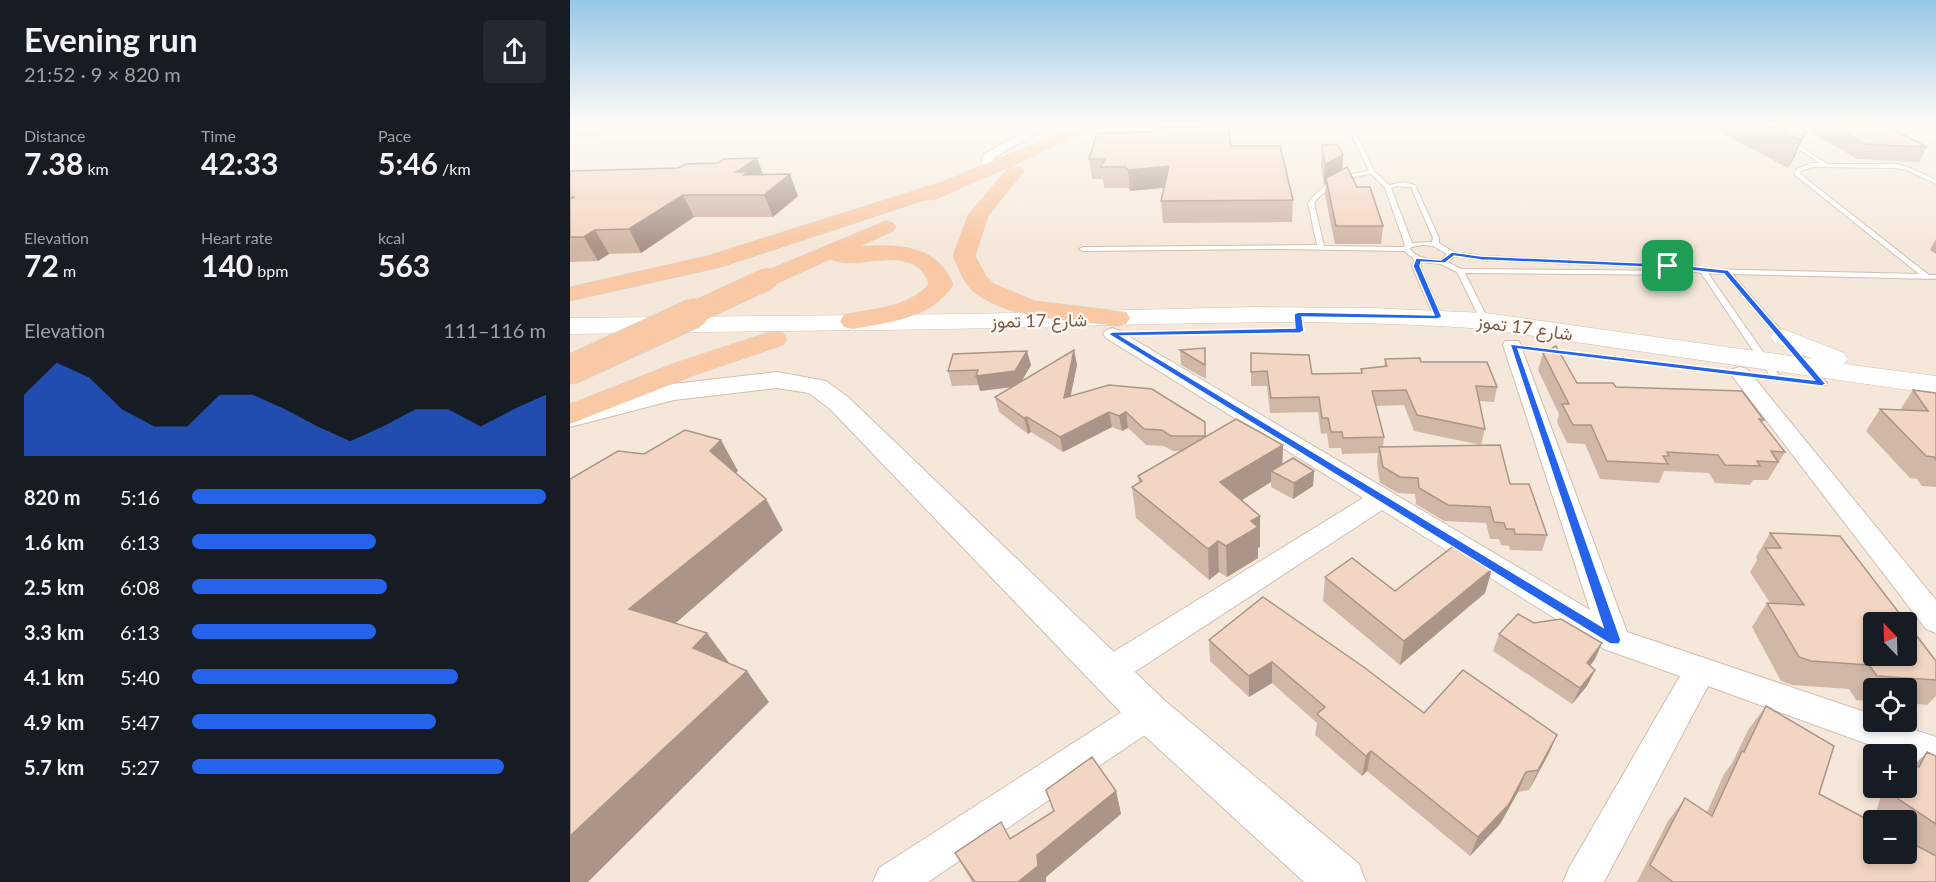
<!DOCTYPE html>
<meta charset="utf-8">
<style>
:root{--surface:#171b24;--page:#242831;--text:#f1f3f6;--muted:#9ea1a6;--accent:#2563eb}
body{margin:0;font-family:Lato,Vazirmatn,sans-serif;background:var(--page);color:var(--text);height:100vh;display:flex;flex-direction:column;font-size:22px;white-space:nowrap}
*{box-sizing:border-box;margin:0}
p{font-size:20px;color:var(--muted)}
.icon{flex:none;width:33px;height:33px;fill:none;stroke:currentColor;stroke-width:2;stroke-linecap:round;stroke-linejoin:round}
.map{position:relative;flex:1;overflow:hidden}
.sheet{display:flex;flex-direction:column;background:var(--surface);width:570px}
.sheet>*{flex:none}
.needle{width:39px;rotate:337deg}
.buttons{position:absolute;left:1293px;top:612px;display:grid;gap:12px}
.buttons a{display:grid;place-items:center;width:54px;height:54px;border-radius:6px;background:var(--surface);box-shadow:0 3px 9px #0003;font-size:30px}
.pin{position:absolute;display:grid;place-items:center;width:51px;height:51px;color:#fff;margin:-26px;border-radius:12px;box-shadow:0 3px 9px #0006}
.round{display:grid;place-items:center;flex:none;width:63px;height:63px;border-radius:6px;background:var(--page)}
.headline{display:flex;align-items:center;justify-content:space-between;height:102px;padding:0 24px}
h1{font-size:33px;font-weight:700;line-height:45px}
.metrics{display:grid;grid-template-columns:repeat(3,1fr);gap:9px;height:102px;padding:6px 24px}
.metrics div{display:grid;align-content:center}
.metrics b{font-size:30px;font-weight:700}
.metrics small{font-size:16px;font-weight:400}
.metrics p{font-size:16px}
.chart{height:168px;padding:12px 24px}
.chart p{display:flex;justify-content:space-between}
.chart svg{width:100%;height:108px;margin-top:6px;fill:var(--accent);opacity:.7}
ul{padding:0 24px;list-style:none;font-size:20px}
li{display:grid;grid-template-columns:96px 72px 1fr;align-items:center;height:45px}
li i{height:15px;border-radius:8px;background:var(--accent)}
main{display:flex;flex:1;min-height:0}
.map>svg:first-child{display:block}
.residential{fill:#f5e8da;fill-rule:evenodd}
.green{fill:#d8ecc9}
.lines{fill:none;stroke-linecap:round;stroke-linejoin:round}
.service-casing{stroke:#d1beb0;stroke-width:2}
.minor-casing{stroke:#d1beb0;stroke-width:2}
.tertiary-casing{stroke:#d1beb0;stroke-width:2}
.secondary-casing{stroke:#d6c0b0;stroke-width:1}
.trunk-casing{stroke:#dad1cd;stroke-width:1}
.service{fill:#fff;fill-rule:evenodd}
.minor{fill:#fff;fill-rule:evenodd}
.tertiary{fill:#fff;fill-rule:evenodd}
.secondary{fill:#fff;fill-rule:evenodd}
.trunk{fill:#f9c8a4;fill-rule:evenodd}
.trunk-bridge-far1-casing{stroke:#dad1cd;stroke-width:23;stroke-linecap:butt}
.trunk-bridge-casing{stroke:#dad1cd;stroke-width:31;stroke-linecap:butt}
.trunk-bridge-far1{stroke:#f9c8a4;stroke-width:22}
.trunk-bridge{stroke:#f9c8a4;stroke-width:29}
.wall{fill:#d1b7a8}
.shaded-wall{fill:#aa9588}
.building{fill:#f3d5c3;stroke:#aa9588;stroke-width:1.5;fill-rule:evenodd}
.route{fill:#2563eb;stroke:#fff;stroke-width:1.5;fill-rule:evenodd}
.labels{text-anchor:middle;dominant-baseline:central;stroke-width:4.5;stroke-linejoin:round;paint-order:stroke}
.street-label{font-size:18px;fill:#7a5c4d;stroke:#fffaf3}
</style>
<main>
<section class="sheet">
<div class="headline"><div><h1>Evening run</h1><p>21:52 · 9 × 820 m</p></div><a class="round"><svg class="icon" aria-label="share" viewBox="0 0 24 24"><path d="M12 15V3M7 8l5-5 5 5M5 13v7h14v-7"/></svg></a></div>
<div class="metrics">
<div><p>Distance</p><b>7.38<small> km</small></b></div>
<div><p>Time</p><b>42:33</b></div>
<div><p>Pace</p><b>5:46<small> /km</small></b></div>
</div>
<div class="metrics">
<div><p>Elevation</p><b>72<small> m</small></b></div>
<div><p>Heart rate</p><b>140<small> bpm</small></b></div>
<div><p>kcal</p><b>563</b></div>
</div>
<div class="chart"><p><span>Elevation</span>111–116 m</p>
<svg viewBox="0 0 160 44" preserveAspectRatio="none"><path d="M0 44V19L10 6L20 12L30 25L40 32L50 32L60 19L70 19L80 25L90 32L100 38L110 32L120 25L130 25L140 32L150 25L160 19V44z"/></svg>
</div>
<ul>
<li><b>820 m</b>5:16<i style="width:100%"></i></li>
<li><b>1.6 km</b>6:13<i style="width:52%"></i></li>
<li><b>2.5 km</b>6:08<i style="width:55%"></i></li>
<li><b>3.3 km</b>6:13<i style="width:52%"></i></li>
<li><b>4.1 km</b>5:40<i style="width:75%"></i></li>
<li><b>4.9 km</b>5:47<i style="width:69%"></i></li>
<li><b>5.7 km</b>5:27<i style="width:88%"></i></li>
</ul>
</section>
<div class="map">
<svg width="1366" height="882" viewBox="0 0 1366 882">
<rect width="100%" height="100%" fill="#fdf6ec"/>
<path class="residential" d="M 200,123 L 1366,123 L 1366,882 L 0,882 L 0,138 ZM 1304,622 L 1336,622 L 1336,656 L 1304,656 ZM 1304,688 L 1336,688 L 1336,722 L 1304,722 ZM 1304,754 L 1336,754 L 1336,788 L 1304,788 ZM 1304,820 L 1336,820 L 1336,854 L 1304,854 Z"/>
<path class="green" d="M 0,123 L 200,123 L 0,138 Z"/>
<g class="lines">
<defs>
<path id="service" d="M 776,123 L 781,123 L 804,171 L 819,185 L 834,182 L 845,185 L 869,238 L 869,243 L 884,252 L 911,256 L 1098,264 L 1133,269 L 1349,274 L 1225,175 L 1226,169 L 1242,163 L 1250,163 L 1205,133 L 1207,123 L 1211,123 L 1210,132 L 1212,134 L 1257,164 L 1327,164 L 1343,169 L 1366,180 L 1366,184 L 1339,171 L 1327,168 L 1243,167 L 1231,171 L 1230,174 L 1359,275 L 1366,275 L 1366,279 L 1162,274 L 1255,381 L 1257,383 L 1255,385 L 1249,385 L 1154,274 L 1138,273 L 1211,378 L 1209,380 L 1203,380 L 1131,273 L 1121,271 L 1121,275 L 1118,275 L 895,273 L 919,321 L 915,324 L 911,321 L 887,272 L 871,264 L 852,262 L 850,266 L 872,317 L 871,319 L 865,319 L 842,266 L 845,260 L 834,251 L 709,249 L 513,251 L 509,249 L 513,247 L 747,245 L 738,203 C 753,183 773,174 799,171 ZM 801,174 L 815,188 L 835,245 L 834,247 L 754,246 L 744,203 C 759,185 777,177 801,174 ZM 826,186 L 841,187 L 863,238 L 862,242 L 842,243 L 821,188 ZM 853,245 L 863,246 L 877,254 L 871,260 C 859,259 848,259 840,249 L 841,247 ZM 884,256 L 911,260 L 1098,268 L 1116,271 L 891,269 L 878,262 Z"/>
<g id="minor">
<path d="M 470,123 L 484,123 L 424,158 L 423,162 L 430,168 L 428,171 C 421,172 415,169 411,163 L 414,154 Z"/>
<path d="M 542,328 L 548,330 L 1020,610 L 933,345 L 935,341 L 949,341 L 1057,632 L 1304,715 L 1304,722 L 1321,722 L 1366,737 L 1366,769 L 1336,759 L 1336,754 L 1325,754 L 1138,686 L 1034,882 L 993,882 L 999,868 L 1110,676 L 1034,649 L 812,510 L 549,682 L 538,686 L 527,682 L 522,672 L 527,662 L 793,498 L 536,338 L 533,334 L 536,330 Z"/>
<path d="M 1170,367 L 1177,369 L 1366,600 L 1366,633 L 1356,629 L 1163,377 L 1160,373 L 1163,369 Z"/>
<path d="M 579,698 L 591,702 L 595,713 L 591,724 L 358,882 L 303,882 L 309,868 L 567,702 Z"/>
</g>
<path id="tertiary" d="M 207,372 L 256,381 L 278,397 L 594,700 L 789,864 L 796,882 L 734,882 L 564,726 L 260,409 L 239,393 L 207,388 L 104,400 L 0,427 L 0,411 L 103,384 Z"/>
<path id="secondary" d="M 685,307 L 800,308 L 915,313 L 1242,359 L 1204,342 L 1200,337 L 1204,332 L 1213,329 L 1274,353 L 1278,359 L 1274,364 L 1366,376 L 1366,394 L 915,329 C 754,317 593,324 432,328 C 288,331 144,331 0,334 L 0,318 L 398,314 Z"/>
<g id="trunk">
<path d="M 514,123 L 535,123 L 439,167 L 451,167 L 454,171 L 418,216 L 405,256 L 416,276 L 424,284 L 465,301 L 556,312 L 560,318 L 556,324 L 547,326 C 501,320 448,321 408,295 C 395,287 389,269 383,256 L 398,215 L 439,167 L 366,199 L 355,200 L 151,267 L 0,301 L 0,287 L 137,256 L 375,181 Z"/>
<path d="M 316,221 L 323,223 L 326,227 L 323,231 L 288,247 C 325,244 368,244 383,285 C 360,319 320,322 283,329 L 274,327 L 270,321 L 274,315 C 303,308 337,309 359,284 C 345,239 285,273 261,259 L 205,284 L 197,286 L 189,284 L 185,279 L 189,274 Z"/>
<path d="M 203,331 L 213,333 L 217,339 L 213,345 L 125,375 L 0,424 L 0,404 L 105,363 Z"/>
</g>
</defs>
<use href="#service" class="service-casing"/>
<use href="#minor" class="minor-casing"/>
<use href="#tertiary" class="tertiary-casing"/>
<use href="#secondary" class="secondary-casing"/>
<use href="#trunk" class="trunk-casing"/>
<use href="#service" class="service"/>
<use href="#minor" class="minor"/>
<use href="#tertiary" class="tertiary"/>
<use href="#secondary" class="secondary"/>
<use href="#trunk" class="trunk"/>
<defs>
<path id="trunk-bridge-far1" d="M 121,314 L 197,279"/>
<path id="trunk-bridge" d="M 0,370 L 124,313"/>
</defs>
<use href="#trunk-bridge-far1" class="trunk-bridge-far1-casing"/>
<use href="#trunk-bridge" class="trunk-bridge-casing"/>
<use href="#trunk-bridge-far1" class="trunk-bridge-far1"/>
<use href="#trunk-bridge" class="trunk-bridge"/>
</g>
<g class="wall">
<path d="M 787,123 L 1059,123 L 1025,124 L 1024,126 L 790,128 Z"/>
<path d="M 1132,123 L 1223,123 L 1236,131 L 1224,158 L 1218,168 Z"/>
<path d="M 1241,123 L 1311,123 L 1357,147 L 1349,162 L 1287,159 L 1238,130 Z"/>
<path d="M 752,145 L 773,155 L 772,169 L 787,187 L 813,226 L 811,244 L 765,244 L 755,195 L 756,183 L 754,185 L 751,165 Z"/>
<path d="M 661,146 L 723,200 L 722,222 L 593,223 L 591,201 L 594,188 L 560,191 L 558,188 L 534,188 L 533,179 L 522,179 L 519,159 Z"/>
<path d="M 148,163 L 193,175 L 228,196 L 203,217 L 124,217 L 71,253 L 39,254 L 28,261 L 0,262 L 0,171 L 108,168 Z"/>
<path d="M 1366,239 L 1366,254 L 1360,250 Z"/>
<path d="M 504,350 L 507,365 L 500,397 L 582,389 L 635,437 L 713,445 L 712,464 L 744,471 L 743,486 L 723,499 L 701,487 L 701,482 L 672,500 L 690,516 L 690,547 L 688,548 L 688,558 L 657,577 L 649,572 L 639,580 L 566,518 L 562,487 L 569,483 L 568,476 L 611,451 L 603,451 L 594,446 L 576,445 L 558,428 L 552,431 L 542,427 L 493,452 L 461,432 L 458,434 L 429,412 L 425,397 L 442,387 L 410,391 L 409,385 L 382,386 L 378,371 L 461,365 L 451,382 Z"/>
<path d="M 610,350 L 636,363 L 636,379 L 611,365 Z"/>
<path d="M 681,353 L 742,374 L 791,373 L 791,369 L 814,367 L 815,359 L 851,362 L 927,387 L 924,402 L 909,401 L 915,429 L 911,445 L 844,431 L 834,405 L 806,406 L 814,437 L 813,447 L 940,484 L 977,535 L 972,551 L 940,550 L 939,546 L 931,545 L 929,539 L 920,539 L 916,523 L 874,521 L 846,504 L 845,494 L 828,493 L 810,483 L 807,463 L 808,453 L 772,454 L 771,448 L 759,448 L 757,433 L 751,434 L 748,412 L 700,413 L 697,386 L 681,386 Z"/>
<path d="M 973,353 L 1007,383 L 1046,387 L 1194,420 L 1192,423 L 1215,452 L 1198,480 L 1183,480 L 1180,485 L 1145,483 L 1139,473 L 1094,471 L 1089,483 L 1030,479 L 1015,444 L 997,443 L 987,422 L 989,414 L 968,370 Z"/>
<path d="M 1343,390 L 1366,393 L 1366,487 L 1352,486 L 1347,479 L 1340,478 L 1296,431 L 1310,409 L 1330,410 Z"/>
<path d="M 1200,533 L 1366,661 L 1366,696 L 1357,705 L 1336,703 L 1336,688 L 1304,688 L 1304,701 L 1286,700 L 1279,689 L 1223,685 L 1211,681 L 1182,627 L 1197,603 L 1200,603 L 1180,572 L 1187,560 L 1186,557 Z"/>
<path d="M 922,569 L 915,593 L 830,665 L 753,601 L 755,577 L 825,591 Z"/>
<path d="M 929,634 L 1025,659 L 1020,666 L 1025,670 L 1017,686 L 1002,704 L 923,651 Z"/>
<path d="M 639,640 L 854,713 L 987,735 L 978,755 L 959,790 L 948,792 L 930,824 L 900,856 L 797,771 L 792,776 L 745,735 L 747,723 L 702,683 L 679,697 L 640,661 Z"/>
<path d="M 1196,706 L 1249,794 L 1336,854 L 1336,820 L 1304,820 L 1313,788 L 1336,788 L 1336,763 L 1338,762 L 1344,765 L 1357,752 L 1366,756 L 1366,882 L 1067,882 L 1098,821 L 1115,798 L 1137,812 L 1154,774 L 1162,763 L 1178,730 Z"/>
<path d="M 476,790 L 546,791 L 551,814 L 476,877 L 476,882 L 402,882 L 385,853 L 440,839 L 484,812 Z"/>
</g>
<g class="shaded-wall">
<path d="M 1236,131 L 1224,158 L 1218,168 L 1230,140 Z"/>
<path d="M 773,155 L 772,175 L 756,178 L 756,183 L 754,185 L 755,164 Z"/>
<path d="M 187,158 L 195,179 L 185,195 L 166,172 Z"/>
<path d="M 599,166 L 600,187 L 560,191 L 558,170 Z"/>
<path d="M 220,174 L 228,196 L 203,217 L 194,195 Z"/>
<path d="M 113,195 L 124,217 L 71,253 L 59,229 Z"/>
<path d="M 25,230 L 39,254 L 28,261 L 14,237 Z"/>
<path d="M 504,350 L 507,365 L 497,414 L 494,398 Z"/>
<path d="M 457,351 L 461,365 L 449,386 L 410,391 L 406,376 Z"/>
<path d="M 539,412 L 542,427 L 493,452 L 490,437 Z"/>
<path d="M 556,412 L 558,428 L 552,431 L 549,416 Z"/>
<path d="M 457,417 L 461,432 L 458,434 L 454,418 Z"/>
<path d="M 151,440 L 168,471 L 158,481 L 140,451 Z"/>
<path d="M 713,445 L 712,475 L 701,471 L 701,482 L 651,513 L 650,482 Z"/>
<path d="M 744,471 L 743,486 L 723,499 L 724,483 Z"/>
<path d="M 196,499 L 213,530 L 85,641 L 59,609 Z"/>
<path d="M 690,516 L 690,547 L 688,548 L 688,558 L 657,577 L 656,546 L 681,521 Z"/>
<path d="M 648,541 L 649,572 L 639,580 L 638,549 Z"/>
<path d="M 922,569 L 915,593 L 830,665 L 834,641 Z"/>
<path d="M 137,633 L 160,664 L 123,648 Z"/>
<path d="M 1032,643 L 1025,659 L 1009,680 L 1017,663 Z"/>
<path d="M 702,662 L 702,683 L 679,697 L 679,676 Z"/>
<path d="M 1025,670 L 1017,686 L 1002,704 L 1010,688 Z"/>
<path d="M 177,671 L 199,702 L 18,882 L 0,882 L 0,836 Z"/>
<path d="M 987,735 L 978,755 L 959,790 L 968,770 Z"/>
<path d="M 801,751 L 797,771 L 792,776 L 796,756 Z"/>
<path d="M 956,772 L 948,792 L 930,824 L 900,856 L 908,837 Z"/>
<path d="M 546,791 L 551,814 L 476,877 L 476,882 L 448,882 L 467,855 Z"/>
</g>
<g class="building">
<path d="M 1193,123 L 1223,123 L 1236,131 L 1230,140 Z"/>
<path d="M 1258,123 L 1311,123 L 1357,147 L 1294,144 Z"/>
<path d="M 658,126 L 661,146 L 710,146 L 723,200 L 591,201 L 599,166 L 558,170 L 556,167 L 531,167 L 535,159 L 519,159 L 527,133 L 586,132 L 587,128 Z"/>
<path d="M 752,145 L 768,145 L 773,155 L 755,164 Z"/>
<path d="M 187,158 L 166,172 L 178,172 L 174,175 L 220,174 L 194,195 L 113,195 L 59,229 L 25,230 L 14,237 L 0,237 L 0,199 L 5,197 L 0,197 L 0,171 L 108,168 L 116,164 L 148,163 L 154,159 Z"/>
<path d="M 777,167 L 787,187 L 800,187 L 813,226 L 766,226 L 756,178 Z"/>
<path d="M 986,346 L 1007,383 L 1043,383 L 1046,387 L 1172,391 L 1194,420 L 1189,419 L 1215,452 L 1201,451 L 1208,462 L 1187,461 L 1190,466 L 1155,465 L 1148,455 L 1097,452 L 1099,456 L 1093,456 L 1098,464 L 1037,461 L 1021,425 L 1003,425 L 992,404 L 999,404 L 973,353 Z"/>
<path d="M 635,348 L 635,365 L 610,350 Z"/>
<path d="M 504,350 L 494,398 L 539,385 L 582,389 L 635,422 L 635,436 L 601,436 L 592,430 L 574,429 L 556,412 L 549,416 L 539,412 L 490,437 L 457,417 L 454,418 L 425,397 Z"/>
<path d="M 457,351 L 445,371 L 406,376 L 408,370 L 378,371 L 383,354 Z"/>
<path d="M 681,353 L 739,355 L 742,374 L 792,373 L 791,369 L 817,366 L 815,359 L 850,358 L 851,362 L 917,362 L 927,387 L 906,386 L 915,429 L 847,415 L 836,390 L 802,391 L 814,437 L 773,438 L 772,432 L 761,432 L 758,418 L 752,418 L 749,397 L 701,398 L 697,371 L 681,372 Z"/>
<path d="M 1343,390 L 1366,393 L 1366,460 L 1364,457 L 1356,456 L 1310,409 L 1358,411 Z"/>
<path d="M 666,419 L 713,445 L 650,482 L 690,516 L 681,521 L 688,527 L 656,546 L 648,541 L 638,549 L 562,487 L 572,481 L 568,476 Z"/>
<path d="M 115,430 L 151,440 L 140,451 L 196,499 L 59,609 L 137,633 L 123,648 L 177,671 L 0,836 L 0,479 L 48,451 L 74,454 Z"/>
<path d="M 930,445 L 940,484 L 959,484 L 977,535 L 945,534 L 944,529 L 936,529 L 934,523 L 924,522 L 920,507 L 878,505 L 849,488 L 848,478 L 830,477 L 813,467 L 809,447 Z"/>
<path d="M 723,458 L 744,471 L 724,483 L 701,471 Z"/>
<path d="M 1200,533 L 1270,536 L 1366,661 L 1366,680 L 1307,676 L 1299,665 L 1241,661 L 1229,657 L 1197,603 L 1234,605 L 1195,548 L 1211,548 ZM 1304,622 L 1336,622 L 1336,656 L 1304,656 Z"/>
<path d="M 885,545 L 922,569 L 834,641 L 755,577 L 782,558 L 825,591 Z"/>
<path d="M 693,597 L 795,668 L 854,713 L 893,670 L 987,735 L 968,770 L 956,772 L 939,804 L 908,837 L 801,751 L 796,756 L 747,714 L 755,707 L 702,662 L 679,676 L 639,640 Z"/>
<path d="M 948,614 L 964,623 L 991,619 L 1032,643 L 1017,663 L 1025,670 L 1010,688 L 929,634 Z"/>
<path d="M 1196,706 L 1264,746 L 1249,794 L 1304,823 L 1304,854 L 1336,854 L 1336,840 L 1366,856 L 1366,882 L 1103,882 L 1080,865 L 1115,798 L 1142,816 L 1172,751 L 1174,752 Z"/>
<path d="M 1357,752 L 1366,756 L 1366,824 L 1328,799 L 1331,788 L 1336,788 L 1336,766 L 1338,762 L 1349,767 Z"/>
<path d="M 522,757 L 546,791 L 467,855 L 468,866 L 448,882 L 405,882 L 385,853 L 431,822 L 440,839 L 484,811 L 476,790 Z"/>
</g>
<linearGradient id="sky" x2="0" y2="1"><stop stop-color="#97c7e8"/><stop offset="0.5" stop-color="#fefbf6"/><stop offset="1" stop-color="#fefbf6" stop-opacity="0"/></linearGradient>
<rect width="1366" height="247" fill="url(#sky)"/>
<path class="route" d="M 882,252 L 911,256 L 1098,264 L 1158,270 L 1256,384 L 1252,386 L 948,349 L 1051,640 L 1049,644 L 1040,644 L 538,334 L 542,332 L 725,328 L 724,314 L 728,312 L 864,315 L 843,266 L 846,258 L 871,260 ZM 884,256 L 911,260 L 1098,268 L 1154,274 L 1244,380 L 940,344 L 1033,627 L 551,336 L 730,333 L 734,331 L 732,317 L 868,319 L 872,317 L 850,266 L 851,262 L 875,263 Z"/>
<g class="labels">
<g class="street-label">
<text transform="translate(469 320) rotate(-1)">شارع 17 تموز</text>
<text transform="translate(955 327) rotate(8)">شارع 17 تموز</text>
</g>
</g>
</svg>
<div class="buttons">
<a><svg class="needle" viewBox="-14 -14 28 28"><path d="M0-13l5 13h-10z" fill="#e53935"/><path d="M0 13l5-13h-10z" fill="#9ea1a6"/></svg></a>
<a><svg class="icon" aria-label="locate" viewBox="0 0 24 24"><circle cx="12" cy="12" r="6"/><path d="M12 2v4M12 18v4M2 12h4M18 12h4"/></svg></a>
<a>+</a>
<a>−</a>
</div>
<div class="pin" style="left:1098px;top:266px;background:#1e9e55"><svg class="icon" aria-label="arrive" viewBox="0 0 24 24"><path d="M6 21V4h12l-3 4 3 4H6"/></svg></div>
</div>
</main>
